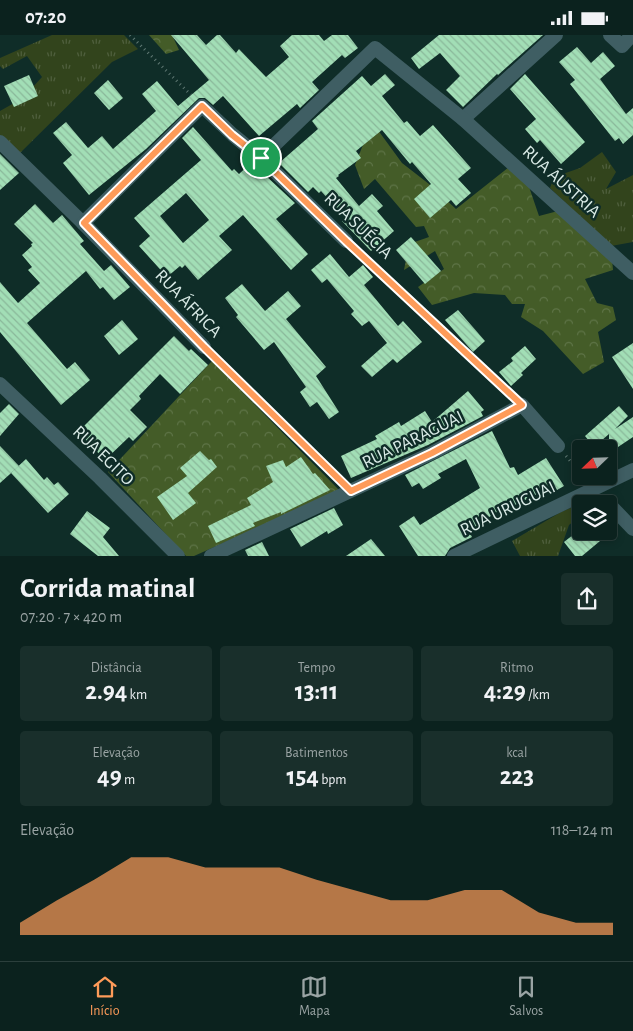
<!DOCTYPE html>
<html lang="pt">
<meta charset="utf-8">
<style>
:root{--surface:#0b221e;--page:#192f2b;--text:#f1f3f6;--muted:#9aa4a4;--line:#2b3f3c;--accent:#fe9b59}
body{margin:0;font-family:"Alegreya Sans",sans-serif;background:var(--page);color:var(--text);height:100vh;display:flex;flex-direction:column;font-size:19px;white-space:nowrap}
*{box-sizing:border-box;margin:0}
p{font-size:16px;color:var(--muted)}
.icon{flex:none;width:28px;height:28px;fill:none;stroke:currentColor;stroke-width:2;stroke-linecap:round;stroke-linejoin:round}
.map{position:relative;height:521px;overflow:hidden}
.panel{display:flex;flex-direction:column;background:var(--surface);flex:1}
.panel>*{flex:none}
.needle{width:32px;rotate:247deg}
.buttons{position:absolute;left:572px;top:405px;display:grid;gap:10px}
.buttons a{display:grid;place-items:center;width:45px;height:45px;border-radius:5px;background:var(--surface);box-shadow:0 2px 8px #0003,0 0 0 1px var(--line);font-size:25px}
.pin{position:absolute;display:grid;place-items:center;width:42px;height:42px;color:#fff;margin:-21px;border:2px solid #fff;border-radius:50%;box-shadow:0 1px 5px #0007}
.round{display:grid;place-items:center;flex:none;width:52px;height:52px;border-radius:5px;background:var(--page)}
.summary{display:flex;align-items:center;justify-content:space-between;height:85px;padding:0 20px}
h1{font-size:28px;font-weight:700;line-height:38px}
.metrics{display:grid;grid-template-columns:repeat(3,1fr);gap:8px;height:85px;padding:5px 20px}
.metrics div{display:grid;align-content:center;border-radius:5px;background:var(--page);text-align:center}
.metrics b{font-size:25px;font-weight:700}
.metrics small{font-size:14px;font-weight:400}
.metrics p{font-size:14px}
.chart{height:140px;padding:10px 20px}
.chart p{display:flex;justify-content:space-between}
.chart svg{width:100%;height:90px;margin-top:5px;fill:var(--accent);opacity:.7}
.status{display:flex;justify-content:space-between;align-items:center;height:35px;padding:0 25px;background:var(--surface);direction:ltr}
.status svg{height:14px;fill:currentColor}
.tabs{display:flex;justify-content:space-around;align-items:center;height:70px;border-top:1px solid var(--line);background:var(--surface);font-size:14px;color:var(--muted)}
.tabs a{display:grid;justify-items:center;gap:2px}
.tabs .active{color:var(--accent)}
.map>svg:first-child{display:block}
.grass{fill:url(#grass-tufts)}
.forest{fill:url(#forest-crowns)}
.building{fill:url(#building-back-hatch);fill-rule:evenodd}
.lines{fill:none;stroke-linecap:round;stroke-linejoin:round}
.path{stroke:#607974;stroke-width:3;stroke-dasharray:1 4;stroke-linecap:butt}
.minor{stroke:#3f5e63;stroke-width:14}
.route-casing{stroke:#fff;stroke-width:10}
.route{stroke:#fe9b59;stroke-width:6}
.labels{text-anchor:middle;dominant-baseline:central;stroke-width:5;stroke-linejoin:round;paint-order:stroke}
.street-label{font-size:18px;fill:#daebe7;stroke:#0f2d28}
</style>
<div class="status"><b>07:20</b><svg viewBox="0 0 49 12"><path d="M0 12V9h3v3zM5 12V6h3v6zM10 12V3h3v9zM15 12V0h3v12zM26 1h20v11H26zM47 4h2v5h-2z"/></svg></div>
<div class="map">
<svg width="633" height="521" viewBox="0 0 633 521">
<defs>
<pattern id="grass-tufts" width="24" height="20" patternUnits="userSpaceOnUse" patternTransform="scale(1.25)"><rect width="24" height="20" fill="#32441c"/><path d="M3 7l-1-3M5 7V3M7 7l1-3M15 17l-1-3M17 17v-4M19 17l1-3" fill="none" stroke="#4f5f3d"/></pattern>
<pattern id="forest-crowns" width="20" height="18" patternUnits="userSpaceOnUse" patternTransform="scale(1.25)"><rect width="20" height="18" fill="#445c28"/><path d="M2 6a3 3 0 1 1 6 0M12 15a3 3 0 1 1 6 0" fill="none" stroke="#5e7447"/></pattern>
<pattern id="building-back-hatch" width="6" height="6" patternUnits="userSpaceOnUse" patternTransform="scale(1.25)"><rect width="6" height="6" fill="#a2deb6"/><path d="M-1 5l2 2M0 0l6 6M5-1l2 2" fill="none" stroke="#8ab89a"/></pattern>
</defs>
<rect width="100%" height="100%" fill="#0f2d28"/>
<g class="grass">
<path d="M 52,0 L 124,0 L 138,14 L 112,27 L 19,119 L 0,101 L 0,76 L 23,63 L 42,42 L 27,21 L 3,34 L 0,31 L 0,23 Z"/>
<path d="M 602,117 L 616,137 L 606,154 L 633,140 L 633,207 L 611,211 L 550,153 L 554,142 L 580,133 Z"/>
<path d="M 578,470 L 580,481 L 569,490 L 558,521 L 520,521 L 512,506 L 561,477 Z"/>
</g>
<g class="forest">
<path d="M 149,0 L 172,0 L 179,15 L 166,19 Z"/>
<path d="M 372,87 L 402,128 L 429,149 L 456,174 L 513,129 L 526,143 L 539,181 L 558,176 L 612,224 L 613,235 L 585,244 L 597,268 L 613,272 L 616,285 L 598,297 L 604,327 L 583,339 L 543,296 L 521,282 L 525,269 L 512,269 L 505,260 L 474,258 L 432,270 L 418,252 L 444,234 L 435,216 L 404,235 L 409,209 L 429,202 L 424,191 L 416,192 L 375,144 L 364,154 L 355,130 Z"/>
<path d="M 212,326 L 340,456 L 194,521 L 186,521 L 108,437 Z"/>
</g>
<g class="building">
<path d="M 171,0 L 197,0 L 206,10 L 217,0 L 220,0 L 236,18 L 239,14 L 266,42 L 289,22 L 280,11 L 292,0 L 319,0 L 324,6 L 332,0 L 348,0 L 358,13 L 345,23 L 342,20 L 312,47 L 319,55 L 300,73 L 297,69 L 259,101 L 223,61 L 213,70 L 205,63 L 199,63 L 146,114 L 89,160 L 63,128 L 72,120 L 53,98 L 66,87 L 88,113 L 102,101 L 113,114 L 156,76 L 142,59 L 157,46 L 178,71 L 209,45 Z"/>
<path d="M 439,0 L 543,0 L 498,40 L 497,39 L 463,72 L 446,55 L 460,41 L 440,18 L 419,34 L 411,23 Z"/>
<path d="M 577,12 L 591,28 L 603,17 L 615,31 L 600,44 L 626,79 L 633,73 L 633,100 L 623,109 L 619,103 L 615,106 L 570,49 L 575,45 L 559,27 Z"/>
<path d="M 385,39 L 395,50 L 382,61 L 404,88 L 407,86 L 420,101 L 433,90 L 471,133 L 458,144 L 471,158 L 456,171 L 451,165 L 430,183 L 414,164 L 431,149 L 412,127 L 410,129 L 382,95 L 356,116 L 361,123 L 338,140 L 339,141 L 336,143 L 359,171 L 372,159 L 383,171 L 377,176 L 394,196 L 371,216 L 342,186 L 345,183 L 321,156 L 319,158 L 313,152 L 308,157 L 279,128 L 318,94 L 312,86 L 362,41 L 371,51 Z"/>
<path d="M 525,39 L 585,107 L 561,129 L 540,105 L 537,108 L 525,94 L 536,84 L 510,54 Z"/>
<path d="M 29,40 L 38,61 L 14,72 L 4,51 Z"/>
<path d="M 108,45 L 123,63 L 109,75 L 94,58 Z"/>
<path d="M 193,92 L 232,136 L 234,134 L 239,139 L 252,127 L 264,141 L 265,140 L 295,168 L 276,184 L 308,219 L 291,235 L 243,180 L 219,201 L 232,215 L 198,245 L 185,230 L 182,233 L 180,231 L 167,242 L 139,211 L 150,201 L 134,183 L 201,125 L 182,103 ZM 186,158 L 209,185 L 183,208 L 160,181 Z"/>
<path d="M 0,119 L 19,138 L 0,155 Z"/>
<path d="M 35,169 L 53,188 L 62,180 L 84,206 L 80,209 L 104,236 L 111,230 L 130,252 L 114,265 L 103,252 L 100,254 L 86,236 L 27,288 L 67,334 L 75,327 L 90,345 L 61,370 L 0,297 L 0,247 L 18,268 L 40,248 L 28,235 L 32,232 L 22,220 L 32,211 L 31,209 L 33,208 L 14,189 Z"/>
<path d="M 411,202 L 441,236 L 425,249 L 396,215 Z"/>
<path d="M 330,219 L 349,242 L 363,230 L 373,242 L 364,250 L 398,291 L 403,286 L 422,307 L 397,328 L 393,324 L 372,342 L 361,331 L 387,308 L 369,286 L 362,291 L 351,279 L 354,276 L 327,244 L 322,248 L 311,235 Z"/>
<path d="M 242,249 L 265,276 L 288,256 L 301,271 L 286,284 L 326,332 L 316,341 L 339,377 L 329,384 L 317,367 L 310,372 L 300,357 L 306,352 L 274,307 L 264,315 L 236,282 L 238,280 L 225,263 Z"/>
<path d="M 458,275 L 485,306 L 473,317 L 445,285 Z"/>
<path d="M 122,285 L 138,304 L 119,320 L 104,301 Z"/>
<path d="M 174,301 L 189,316 L 191,314 L 208,330 L 180,359 L 160,339 L 139,361 L 141,364 L 130,375 L 147,392 L 133,406 L 129,402 L 105,425 L 78,397 Z"/>
<path d="M 633,308 L 633,354 L 612,322 Z"/>
<path d="M 525,311 L 536,324 L 521,338 L 523,340 L 511,351 L 499,337 L 513,326 L 511,323 Z"/>
<path d="M 468,356 L 484,375 L 481,377 L 483,381 L 428,410 L 351,443 L 341,421 L 377,404 L 375,401 L 399,387 L 401,391 L 425,376 L 432,387 Z"/>
<path d="M 9,369 L 19,379 L 0,401 L 0,378 Z"/>
<path d="M 619,371 L 628,381 L 615,394 L 633,382 L 633,402 L 609,418 L 609,399 L 594,412 L 585,401 Z"/>
<path d="M 492,396 L 510,433 L 514,432 L 518,440 L 546,423 L 564,451 L 550,459 L 547,454 L 505,475 L 504,472 L 469,496 L 472,502 L 450,513 L 445,521 L 418,521 L 399,491 L 414,481 L 420,490 L 480,453 L 466,424 L 438,439 L 441,443 L 423,454 L 419,448 L 412,452 L 405,440 Z"/>
<path d="M 0,411 L 19,431 L 0,448 Z"/>
<path d="M 200,416 L 209,425 L 211,424 L 217,432 L 188,458 L 196,468 L 173,485 L 157,462 L 187,441 L 180,433 Z"/>
<path d="M 301,422 L 313,439 L 315,438 L 330,455 L 281,479 L 281,477 L 253,488 L 255,491 L 216,508 L 208,491 L 251,470 L 247,463 L 273,447 L 266,431 L 283,425 L 286,432 Z"/>
<path d="M 26,424 L 44,445 L 47,442 L 54,450 L 58,447 L 69,459 L 48,478 L 11,438 Z"/>
<path d="M 334,473 L 343,490 L 328,499 L 327,496 L 301,512 L 290,494 Z"/>
<path d="M 87,476 L 110,493 L 103,502 L 119,521 L 98,521 L 70,499 Z"/>
<path d="M 578,496 L 612,496 L 582,521 L 575,521 L 564,507 Z"/>
<path d="M 371,504 L 385,521 L 346,521 Z"/>
<path d="M 262,507 L 269,521 L 248,521 L 245,515 Z"/>
</g>
<g class="lines">
<g class="path">
<path d="M 130,0 L 191,60"/>
<path d="M 356,215 L 511,359"/>
<path d="M 214,322 L 340,446"/>
<path d="M 566,421 L 581,439"/>
</g>
<g class="minor">
<path d="M 610,0 L 622,11 L 632,0"/>
<path d="M 463,84 L 556,0"/>
<path d="M 0,107 L 83,188 L 204,312"/>
<path d="M 261,123 L 375,13 L 463,84 L 633,238"/>
<path d="M 83,188 L 202,71 L 233,100 L 261,123 L 346,206"/>
<path d="M 0,349 L 100,443 L 178,521"/>
<path d="M 609,469 L 633,494"/>
<path d="M 211,521 L 432,418 L 522,370 L 558,411"/>
<path d="M 454,521 L 633,435"/>
</g>
</g>
<g class="lines">
<defs>
<path id="route" d="M 202,71 L 232,100 L 261,123 L 346,206 L 522,370 L 432,418 L 351,456 L 204,312 L 84,188 Z"/>
</defs>
<use href="#route" class="route-casing"/>
<use href="#route" class="route"/>
</g>
<g class="labels">
<g class="street-label">
<text transform="translate(561 147) rotate(42)">RUA ÁUSTRIA</text>
<text transform="translate(358 191) rotate(44)">RUA SUÉCIA</text>
<text transform="translate(188 269) rotate(46)">RUA ÁFRICA</text>
<text transform="translate(413 405) rotate(-26)">RUA PARAGUAI</text>
<text transform="translate(103 421) rotate(44)">RUA EGITO</text>
<text transform="translate(508 474) rotate(-26)">RUA URUGUAI</text>
</g>
</g>
</svg>
<div class="buttons">
<a><svg class="needle" viewBox="-14 -14 28 28"><path d="M0-13l5 13h-10z" fill="#e53935"/><path d="M0 13l5-13h-10z" fill="#9aa4a4"/></svg></a>
<a><svg class="icon" aria-label="layers" viewBox="0 0 24 24"><path d="M12 4l9 5-9 5-9-5zM3 14l9 5 9-5"/></svg></a>
</div>
<div class="pin" style="left:261px;top:123px;background:#1e9e55"><svg class="icon" aria-label="arrive" viewBox="0 0 24 24"><path d="M6 21V4h12l-3 4 3 4H6"/></svg></div>
</div>
<section class="panel">
<div class="summary"><div><h1>Corrida matinal</h1><p>07:20 · 7 × 420 m</p></div><a class="round"><svg class="icon" aria-label="share" viewBox="0 0 24 24"><path d="M12 15V3M7 8l5-5 5 5M5 13v7h14v-7"/></svg></a></div>
<div class="metrics">
<div><p>Distância</p><b>2.94<small> km</small></b></div>
<div><p>Tempo</p><b>13:11</b></div>
<div><p>Ritmo</p><b>4:29<small> /km</small></b></div>
</div>
<div class="metrics">
<div><p>Elevação</p><b>49<small> m</small></b></div>
<div><p>Batimentos</p><b>154<small> bpm</small></b></div>
<div><p>kcal</p><b>223</b></div>
</div>
<div class="chart"><p><span>Elevação</span>118–124 m</p>
<svg viewBox="0 0 160 44" preserveAspectRatio="none"><path d="M0 44V38L10 27L20 17L30 6L40 6L50 11L60 11L70 11L80 17L90 22L100 27L110 27L120 22L130 22L140 33L150 38L160 38V44z"/></svg>
</div>
</section>
<nav class="tabs">
<a class="active"><svg class="icon" aria-label="home" viewBox="0 0 24 24"><path d="M3 11l9-7 9 7M6 9v11h12V9"/></svg>Início</a>
<a><svg class="icon" aria-label="map" viewBox="0 0 24 24"><path d="M3 6l6-2 6 2 6-2v14l-6 2-6-2-6 2zM9 4v14M15 6v14"/></svg>Mapa</a>
<a><svg class="icon" aria-label="saved" viewBox="0 0 24 24"><path d="M7 4h10v16l-5-4-5 4z"/></svg>Salvos</a>
</nav>
